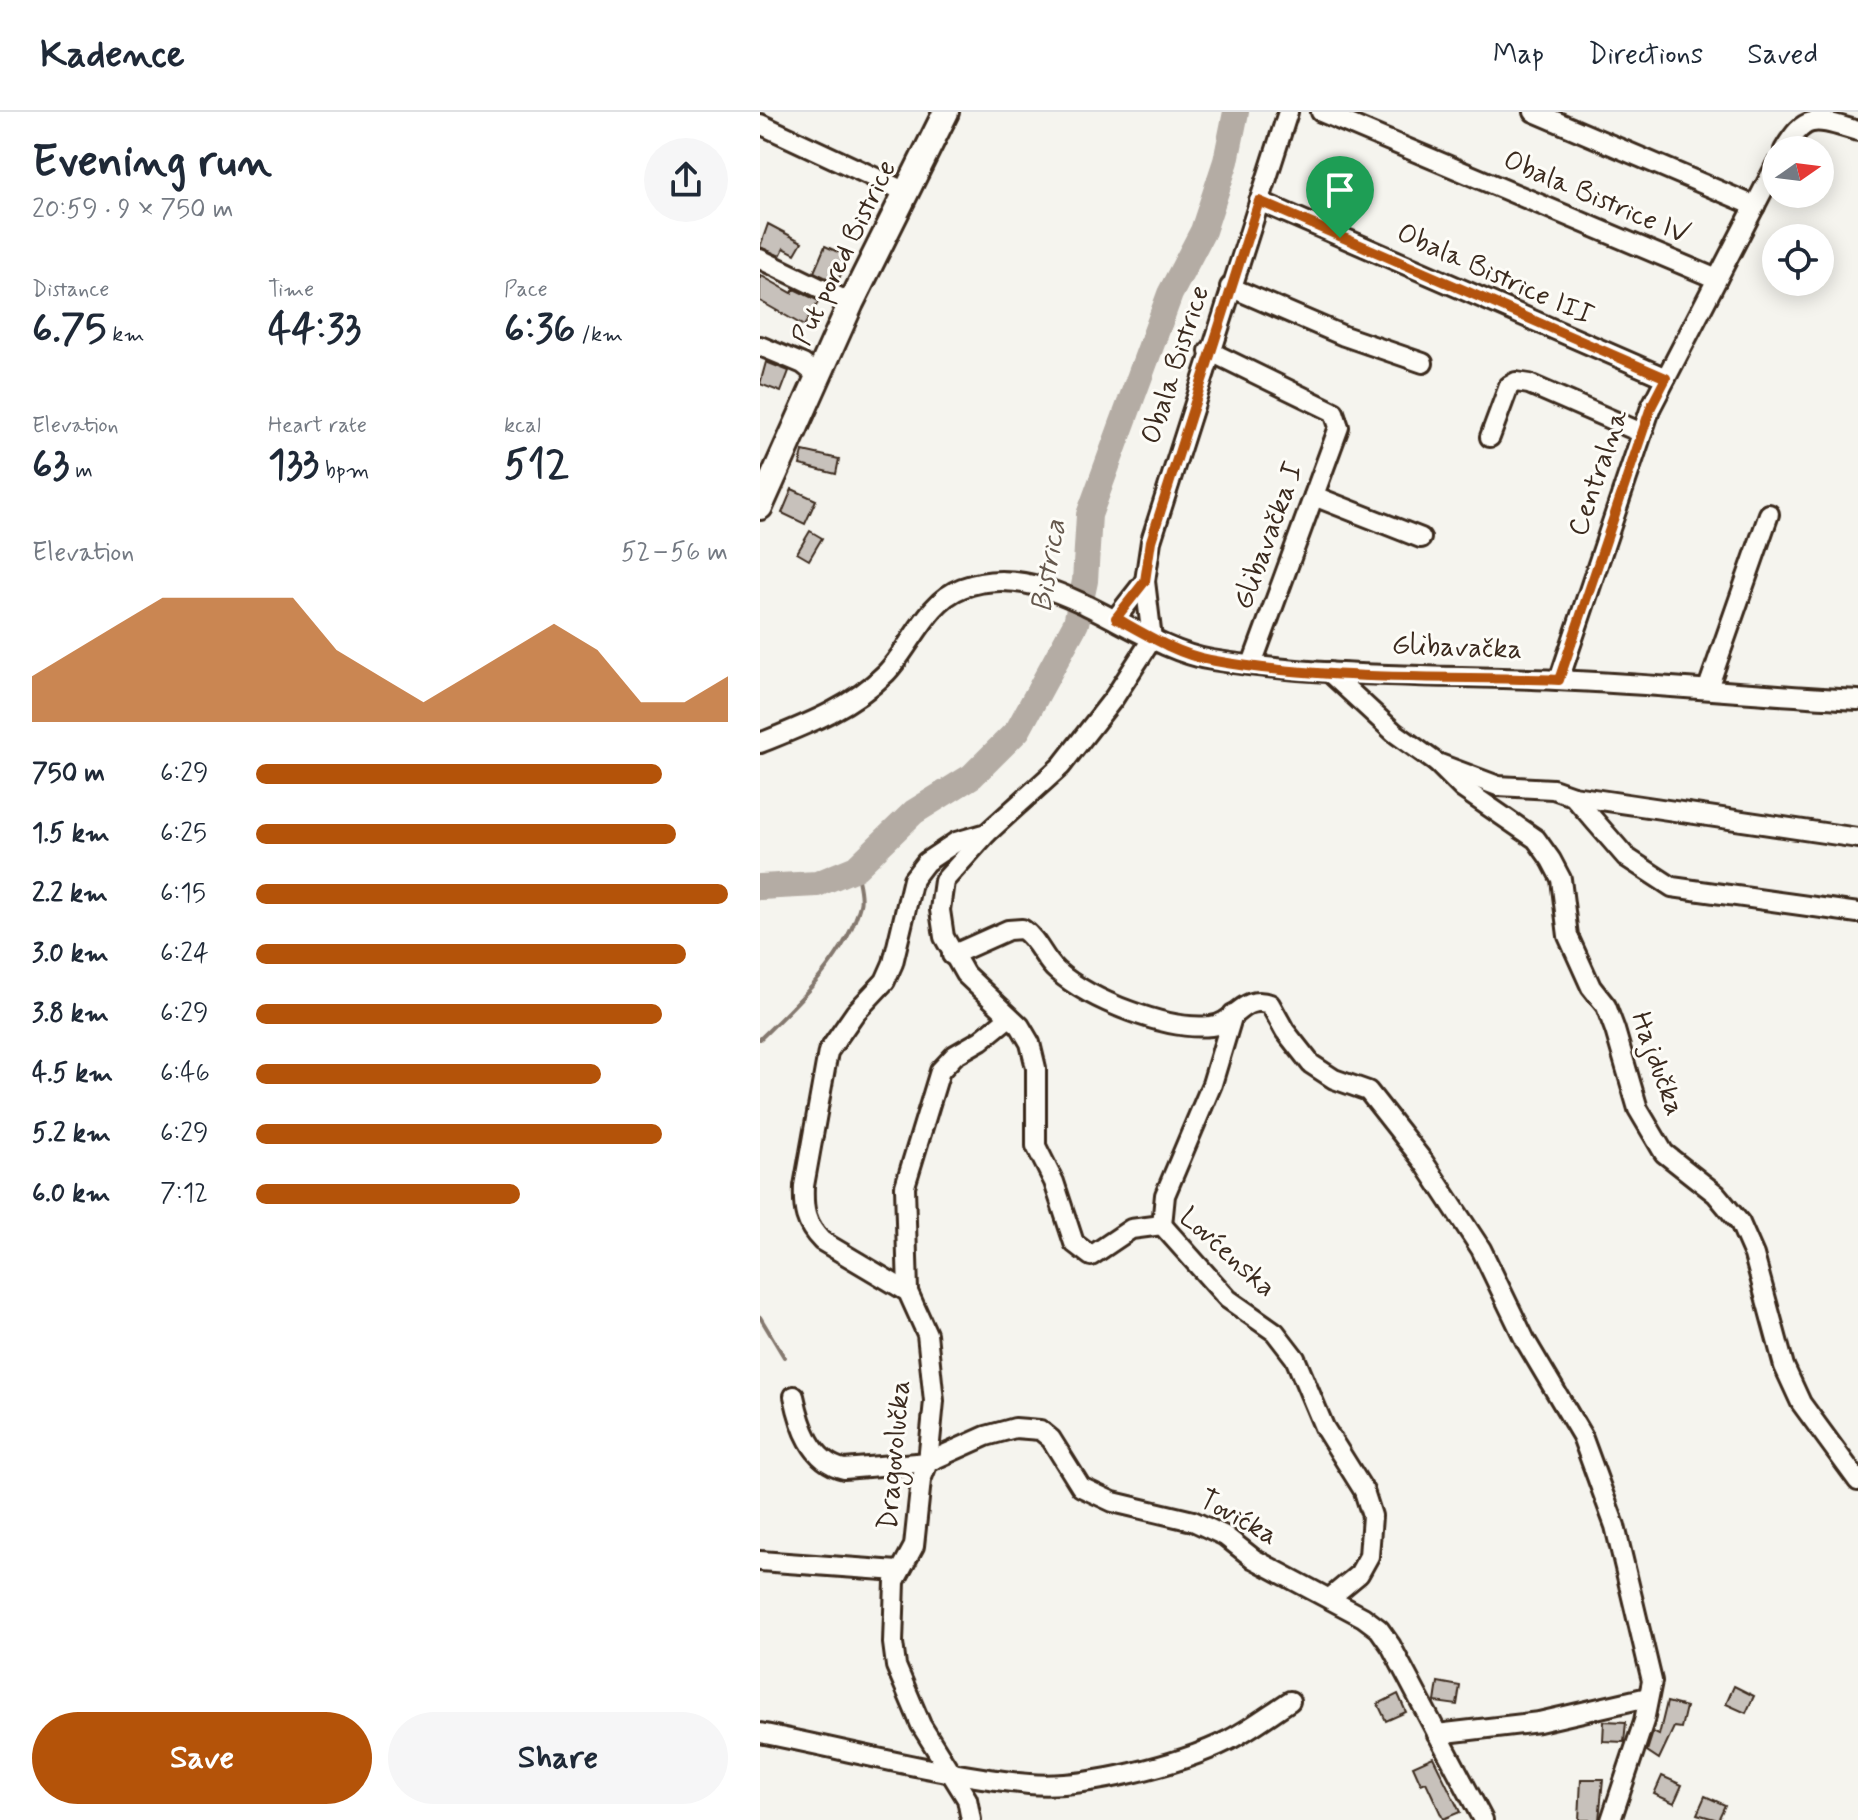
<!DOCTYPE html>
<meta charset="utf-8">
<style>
:root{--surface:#fff;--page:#f6f6f7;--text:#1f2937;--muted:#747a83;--line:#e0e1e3;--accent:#b45309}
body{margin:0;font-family:Mynerve,sans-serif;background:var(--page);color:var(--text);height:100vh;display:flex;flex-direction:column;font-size:30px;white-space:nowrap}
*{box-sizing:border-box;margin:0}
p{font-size:26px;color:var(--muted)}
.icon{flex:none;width:44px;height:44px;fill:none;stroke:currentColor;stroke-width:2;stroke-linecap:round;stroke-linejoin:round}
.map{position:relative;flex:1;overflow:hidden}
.drawer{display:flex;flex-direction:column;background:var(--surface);width:760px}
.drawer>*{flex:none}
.needle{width:52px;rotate:76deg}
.controls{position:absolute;left:1002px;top:24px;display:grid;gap:16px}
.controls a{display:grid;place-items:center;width:72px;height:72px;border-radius:50%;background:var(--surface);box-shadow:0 4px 20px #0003;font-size:40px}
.pin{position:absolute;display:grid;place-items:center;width:68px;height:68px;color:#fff;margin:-82px -34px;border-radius:50% 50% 50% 0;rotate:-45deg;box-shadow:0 0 8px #0007}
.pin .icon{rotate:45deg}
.round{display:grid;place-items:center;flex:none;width:84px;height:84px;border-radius:42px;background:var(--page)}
.overview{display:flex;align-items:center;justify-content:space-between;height:136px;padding:0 32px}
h1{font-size:44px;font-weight:800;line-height:60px}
.figures{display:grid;grid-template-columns:repeat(3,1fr);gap:12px;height:136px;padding:8px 32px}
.figures div{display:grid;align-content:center}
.figures b{font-size:40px;font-weight:800}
.figures small{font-size:22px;font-weight:400}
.figures p{font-size:22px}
.chart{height:224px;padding:16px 32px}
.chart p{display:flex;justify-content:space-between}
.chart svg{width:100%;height:144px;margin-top:8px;fill:var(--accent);opacity:.7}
.cta{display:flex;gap:16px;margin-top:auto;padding:16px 32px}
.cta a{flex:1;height:92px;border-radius:48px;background:var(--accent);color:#fff;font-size:32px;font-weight:800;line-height:92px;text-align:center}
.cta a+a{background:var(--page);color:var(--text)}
ul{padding:0 32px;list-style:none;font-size:26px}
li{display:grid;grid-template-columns:128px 96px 1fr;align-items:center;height:60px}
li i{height:20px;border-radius:10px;background:var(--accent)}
header{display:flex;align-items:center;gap:48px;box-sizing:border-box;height:112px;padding:0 40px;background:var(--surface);border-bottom:2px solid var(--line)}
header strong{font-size:38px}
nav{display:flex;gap:44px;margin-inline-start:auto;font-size:28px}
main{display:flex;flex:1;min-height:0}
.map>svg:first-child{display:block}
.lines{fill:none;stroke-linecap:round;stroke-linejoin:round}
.stream{stroke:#84786e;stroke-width:4}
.river{stroke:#b4aca4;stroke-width:26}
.building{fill:#c7c1bb;stroke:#3b2a1e;stroke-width:2}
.street-casing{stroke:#3b2a1e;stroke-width:24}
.secondary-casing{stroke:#3b2a1e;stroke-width:30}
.street{stroke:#fdfcf7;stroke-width:18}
.secondary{stroke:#fdfcf7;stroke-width:24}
.route-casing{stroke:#fff;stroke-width:16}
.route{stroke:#b45309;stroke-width:10}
.labels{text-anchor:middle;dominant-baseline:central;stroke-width:6;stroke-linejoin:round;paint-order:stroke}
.street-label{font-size:28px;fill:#3b2a1e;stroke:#fdfcf7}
.water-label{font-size:30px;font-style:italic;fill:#65584d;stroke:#fdfcf7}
</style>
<header>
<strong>Kadence</strong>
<nav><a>Map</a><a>Directions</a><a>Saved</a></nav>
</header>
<main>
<section class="drawer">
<div class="overview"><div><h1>Evening run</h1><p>20:59 · 9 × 750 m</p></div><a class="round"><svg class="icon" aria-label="share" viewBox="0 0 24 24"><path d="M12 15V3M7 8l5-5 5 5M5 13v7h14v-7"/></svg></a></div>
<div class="figures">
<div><p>Distance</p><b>6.75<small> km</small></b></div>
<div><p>Time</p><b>44:33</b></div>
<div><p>Pace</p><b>6:36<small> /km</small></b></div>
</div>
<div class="figures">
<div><p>Elevation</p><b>63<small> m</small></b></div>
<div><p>Heart rate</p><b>133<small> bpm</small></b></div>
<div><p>kcal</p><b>512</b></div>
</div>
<div class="chart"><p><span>Elevation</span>52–56 m</p>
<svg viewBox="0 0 160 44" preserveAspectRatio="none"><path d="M0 44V30L10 22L20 14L30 6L40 6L50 6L60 6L70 22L80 30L90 38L100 30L110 22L120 14L130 22L140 38L150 38L160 30V44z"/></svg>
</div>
<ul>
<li><b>750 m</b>6:29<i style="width:86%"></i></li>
<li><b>1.5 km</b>6:25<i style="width:89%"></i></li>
<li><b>2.2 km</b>6:15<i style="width:100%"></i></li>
<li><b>3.0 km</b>6:24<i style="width:91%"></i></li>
<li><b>3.8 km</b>6:29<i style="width:86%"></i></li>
<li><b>4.5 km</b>6:46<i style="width:73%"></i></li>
<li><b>5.2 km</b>6:29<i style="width:86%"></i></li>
<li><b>6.0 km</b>7:12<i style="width:56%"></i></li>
</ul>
<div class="cta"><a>Save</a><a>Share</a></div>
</section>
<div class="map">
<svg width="1098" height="1708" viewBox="0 0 1098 1708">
<rect width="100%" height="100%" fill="#f5f4ee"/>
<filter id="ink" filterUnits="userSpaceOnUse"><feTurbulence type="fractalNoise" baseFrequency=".0125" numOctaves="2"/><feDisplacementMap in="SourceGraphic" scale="16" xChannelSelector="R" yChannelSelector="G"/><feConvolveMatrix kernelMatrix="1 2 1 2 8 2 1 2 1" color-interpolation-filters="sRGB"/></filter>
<g filter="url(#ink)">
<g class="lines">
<g class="stream">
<path d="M 0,927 C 38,890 86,846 100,793 C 103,783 97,767 96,756"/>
<path d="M 0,1205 L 24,1245"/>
</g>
<path class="river" d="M 0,775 L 57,772 L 96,756 L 154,700 L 212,664 L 258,618 L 316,511 L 325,469 L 329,403 L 410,182 L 443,119 L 466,49 L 476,0"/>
</g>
<g class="building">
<path d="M 8,112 L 42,130 L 35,142 L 24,136 L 20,144 L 0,135 Z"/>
<path d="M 65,134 L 89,145 L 77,171 L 54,160 Z"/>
<path d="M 0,163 L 32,181 L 34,177 L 59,189 L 44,214 L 0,189 Z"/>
<path d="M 6,250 L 29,259 L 21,280 L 0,272 Z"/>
<path d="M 43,339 L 79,347 L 76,362 L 40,353 Z"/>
<path d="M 32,377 L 56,388 L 45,412 L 22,401 Z"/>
<path d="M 50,419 L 62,426 L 49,448 L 37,441 Z"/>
<path d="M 678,1570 L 700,1574 L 697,1593 L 675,1590 Z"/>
<path d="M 974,1574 L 994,1584 L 986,1601 L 966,1592 Z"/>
<path d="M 638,1582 L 646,1600 L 626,1609 L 618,1592 Z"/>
<path d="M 907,1590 L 926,1595 L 921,1616 L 914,1615 L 899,1647 L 887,1639 L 893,1620 L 899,1623 Z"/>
<path d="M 844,1609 L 866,1610 L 864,1630 L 843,1629 Z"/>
<path d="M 673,1645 L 700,1700 L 683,1707 L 666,1670 L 661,1672 L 653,1654 Z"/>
<path d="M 902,1664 L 922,1673 L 914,1691 L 894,1682 Z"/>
<path d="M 821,1667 L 843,1667 L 839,1708 L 819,1708 Z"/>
<path d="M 945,1684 L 965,1693 L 958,1708 L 937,1702 Z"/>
</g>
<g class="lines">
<defs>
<g id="street">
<path d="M 561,0 L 957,167"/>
<path d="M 774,0 L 995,94"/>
<path d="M 0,12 L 148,81"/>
<path d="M 1024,38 C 1046,0 1056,7 1098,19"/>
<path d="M 499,89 L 906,266"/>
<path d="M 0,147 L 91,191"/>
<path d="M 470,175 L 584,224 L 663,251"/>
<path d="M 0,234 L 43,252 L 59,265"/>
<path d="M 449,239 L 574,300 L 579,315 L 492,552"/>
<path d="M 730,325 L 749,274 L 756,270 L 769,272 L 882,321"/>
<path d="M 554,384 L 661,426"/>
<path d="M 356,506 L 385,469"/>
<path d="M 392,527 L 385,469 L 391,429 L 528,0"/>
<path d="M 569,560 L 635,621 L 677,651 L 738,674 L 793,677 L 813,684 L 866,745 L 912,775 L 1098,801"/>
<path d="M 799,568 L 891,295 L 1016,53"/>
<path d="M 948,576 L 1009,402"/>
<path d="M 0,631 C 45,613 91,596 126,561 C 151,535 167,489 202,476 C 289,443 371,535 452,548 C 565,566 682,563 796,568 C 897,572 997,583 1098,588"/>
<path d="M 677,651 L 702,676 L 776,727 L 791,748 L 801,767 L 808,824 L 831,875 L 846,894 L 855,918 L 878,997 L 904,1041 L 956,1082 L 980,1111 L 994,1143 L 1024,1254 L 1041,1291 L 1098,1369"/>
<path d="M 813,684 L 1098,726"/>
<path d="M 227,721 L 184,769 L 180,798 L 184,825 L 205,862 L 260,914 L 270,931 L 276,956 L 276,1034 L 294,1070 L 314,1131 L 331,1144 L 371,1117 L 402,1113 L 468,1187 L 515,1220 L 535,1246 L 564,1315 L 604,1379 L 612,1404 L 609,1444 L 599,1462 L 570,1486"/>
<path d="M 192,843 L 248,818 L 262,817 C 278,827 283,847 297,859 C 330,888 407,919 451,914 C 476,911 482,882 510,892 L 525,919 L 551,952 L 574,967 L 608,979 L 663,1049 L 721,1137 L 765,1228 L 822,1324 L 855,1414 L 892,1569 L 884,1609 L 851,1708"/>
<path d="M 402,1113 L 405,1083 L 452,972 L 473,902"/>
<path d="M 148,1180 L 145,1074 L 180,959 L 195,943 L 221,928 L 248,906"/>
<path d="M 34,1284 C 40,1313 51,1350 84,1357 L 168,1350 L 226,1324 L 255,1316 L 280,1318 L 291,1327 L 321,1375 L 353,1390 L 433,1409 L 465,1424 L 494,1447 L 603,1505 L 619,1517 L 631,1534 L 723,1708"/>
<path d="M 0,1449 L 138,1459"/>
<path d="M 0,1621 C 89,1638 178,1663 269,1672 C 323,1677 420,1653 469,1628 C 490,1617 510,1602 530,1589"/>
<path d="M 677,1622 L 779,1610 L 888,1585"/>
<path d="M 211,1708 L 207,1687 L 161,1613 L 136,1554 L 133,1531 L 135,1469 L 154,1434 L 161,1368 L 168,1350 L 174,1289 L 167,1222 L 148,1180 L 62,1129 C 45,1112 43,1097 44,1074 L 68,940 L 95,901 L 125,869 L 133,851 L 153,767 L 166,750 L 196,730 L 227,721 L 301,654 L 354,586 L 392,527"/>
</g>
<path id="secondary" d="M 0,395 L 91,191 L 186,0"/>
</defs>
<use href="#street" class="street-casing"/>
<use href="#secondary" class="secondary-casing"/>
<use href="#street" class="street"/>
<use href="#secondary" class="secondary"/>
</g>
</g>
<g class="lines" filter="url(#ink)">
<defs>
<path id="route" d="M 499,89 L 906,266 L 891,295 L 799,568 C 686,564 561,569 450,548 C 417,542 385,522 356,506 L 385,469 L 391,429 Z"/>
</defs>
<use href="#route" class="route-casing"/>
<use href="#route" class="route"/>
</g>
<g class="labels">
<g class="street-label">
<text transform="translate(836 86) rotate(23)">Obala Bistrice IV</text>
<text transform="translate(85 141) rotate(-64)">Put pored Bistrice</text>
<text transform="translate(735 163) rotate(24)">Obala Bistrice III</text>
<text transform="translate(416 253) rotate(-72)">Obala Bistrice</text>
<text transform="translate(839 361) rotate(-71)">Centralna</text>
<text transform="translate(509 424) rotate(-70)">Glibavačka I</text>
<text transform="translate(697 536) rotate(2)">Glibavačka</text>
<text transform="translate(897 952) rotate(70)">Hajdučka</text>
<text transform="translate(467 1141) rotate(42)">Lovćenska</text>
<text transform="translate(135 1343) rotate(-85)">Dragovolučka</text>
<text transform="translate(478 1406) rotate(29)">Tovićka</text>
</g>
<g class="water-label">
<text transform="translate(289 454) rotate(-81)">Bistrica</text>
</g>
</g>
</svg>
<div class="controls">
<a><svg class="needle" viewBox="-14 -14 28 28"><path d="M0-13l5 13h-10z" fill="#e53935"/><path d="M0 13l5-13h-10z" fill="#747a83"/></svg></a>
<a><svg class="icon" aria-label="locate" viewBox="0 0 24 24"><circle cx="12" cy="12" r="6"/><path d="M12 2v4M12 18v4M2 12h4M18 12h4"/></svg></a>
</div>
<div class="pin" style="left:580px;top:126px;background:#1e9e55"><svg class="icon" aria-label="arrive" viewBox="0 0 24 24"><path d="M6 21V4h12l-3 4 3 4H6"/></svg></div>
</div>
</main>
